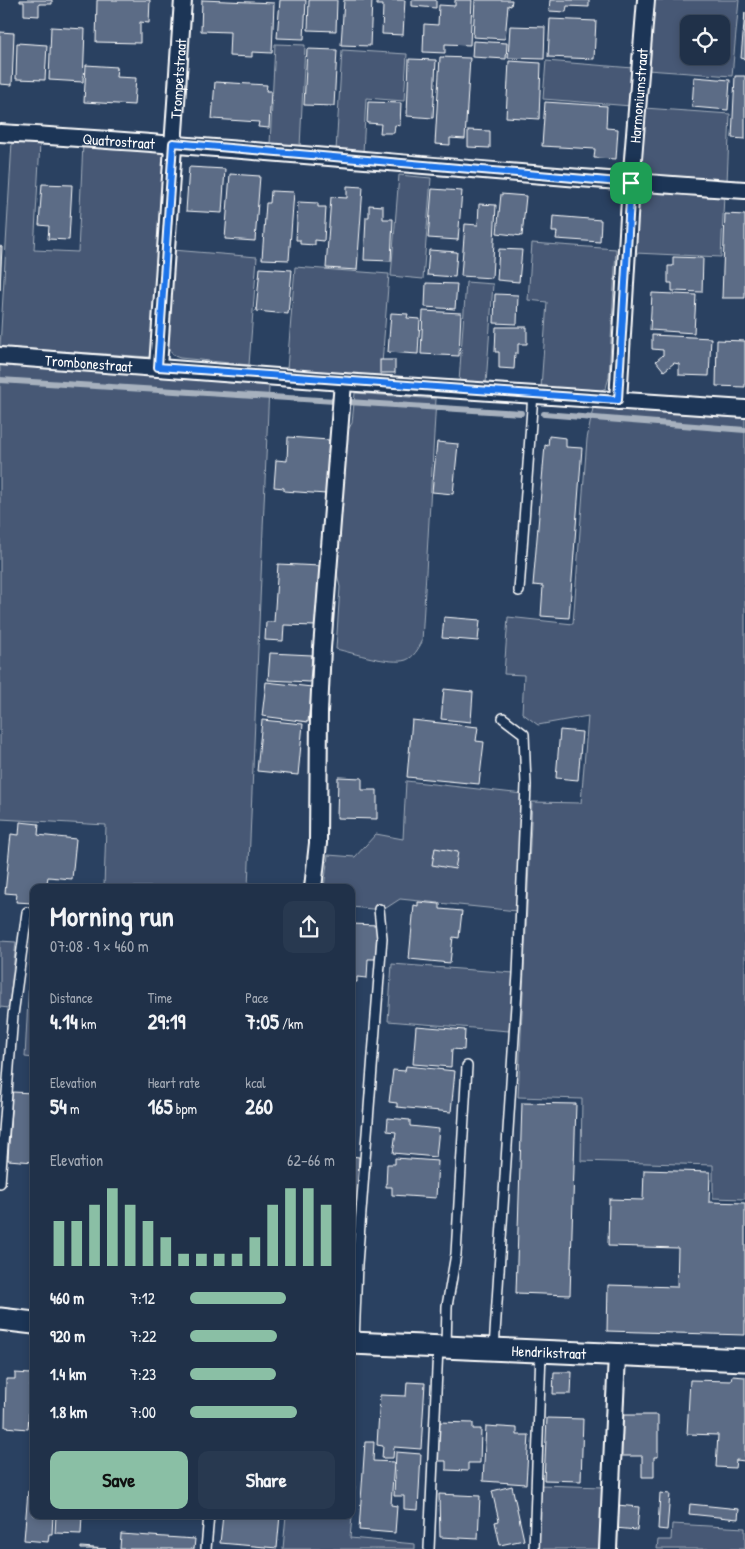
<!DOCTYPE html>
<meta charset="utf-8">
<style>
:root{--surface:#203149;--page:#283950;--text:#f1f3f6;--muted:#a2a9b4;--line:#3d4c61;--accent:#8abfa5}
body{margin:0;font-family:"Patrick Hand",sans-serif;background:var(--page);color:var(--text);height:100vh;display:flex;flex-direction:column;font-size:19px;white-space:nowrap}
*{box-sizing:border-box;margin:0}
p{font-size:16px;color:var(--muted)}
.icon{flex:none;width:28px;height:28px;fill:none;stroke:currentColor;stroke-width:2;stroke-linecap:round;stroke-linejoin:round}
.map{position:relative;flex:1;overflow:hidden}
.details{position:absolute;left:30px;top:884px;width:325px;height:635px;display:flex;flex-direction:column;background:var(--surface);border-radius:10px;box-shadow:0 2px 8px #0003,0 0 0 1px var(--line)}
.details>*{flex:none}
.fabs{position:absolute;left:680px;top:15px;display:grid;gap:10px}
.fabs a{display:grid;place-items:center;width:50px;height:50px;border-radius:10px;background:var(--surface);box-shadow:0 2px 8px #0003,0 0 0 1px var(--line);font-size:25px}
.pin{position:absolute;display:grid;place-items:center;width:42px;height:42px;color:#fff;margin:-21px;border-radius:10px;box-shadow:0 2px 8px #0006}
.round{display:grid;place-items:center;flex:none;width:52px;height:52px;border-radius:10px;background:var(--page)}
.head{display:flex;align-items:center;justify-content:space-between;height:85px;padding:0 20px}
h1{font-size:28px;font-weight:800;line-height:38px}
.metrics{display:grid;grid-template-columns:repeat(3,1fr);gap:8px;height:85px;padding:5px 20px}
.metrics div{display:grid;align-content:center}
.metrics b{font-size:21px;font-weight:800}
.metrics small{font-size:14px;font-weight:400}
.metrics p{font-size:14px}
.chart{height:140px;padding:10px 20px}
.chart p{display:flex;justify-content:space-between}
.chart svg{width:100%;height:90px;margin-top:5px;stroke:var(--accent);stroke-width:6}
.cta{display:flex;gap:10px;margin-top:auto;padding:10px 20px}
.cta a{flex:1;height:58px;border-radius:10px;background:var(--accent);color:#111;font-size:20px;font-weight:800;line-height:58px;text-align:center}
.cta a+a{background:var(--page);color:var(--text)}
ul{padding:0 20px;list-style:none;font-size:16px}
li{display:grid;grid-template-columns:80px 60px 1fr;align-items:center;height:38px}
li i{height:12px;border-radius:6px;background:var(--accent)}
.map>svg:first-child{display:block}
.green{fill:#465975;stroke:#a2acba;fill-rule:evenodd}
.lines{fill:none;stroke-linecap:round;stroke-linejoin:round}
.stream{stroke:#a7b1be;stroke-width:6}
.building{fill:#5b6c86;stroke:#fff}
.service-casing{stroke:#fff;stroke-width:12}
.minor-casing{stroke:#fff;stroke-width:20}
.tertiary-casing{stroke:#fff;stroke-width:25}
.service{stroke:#1d3557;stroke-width:9}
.minor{stroke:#1d3557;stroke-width:16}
.tertiary{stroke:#1d3557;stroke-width:21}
.route-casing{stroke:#fff;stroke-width:10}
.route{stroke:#1a73e8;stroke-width:6}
.labels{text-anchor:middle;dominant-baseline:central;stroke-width:4.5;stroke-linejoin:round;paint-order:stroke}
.street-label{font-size:15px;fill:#fff;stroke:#1d3557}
</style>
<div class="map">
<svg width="745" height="1549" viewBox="0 0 745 1549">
<rect width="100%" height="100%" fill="#2a4161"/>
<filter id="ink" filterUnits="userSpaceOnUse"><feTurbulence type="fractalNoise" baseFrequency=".02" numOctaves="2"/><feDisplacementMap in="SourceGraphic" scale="10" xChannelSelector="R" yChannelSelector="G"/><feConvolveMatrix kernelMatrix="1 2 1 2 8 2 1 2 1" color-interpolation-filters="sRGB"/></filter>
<g filter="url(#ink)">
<g class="green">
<path d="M 653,0 L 739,0 L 732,76 L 647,70 ZM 689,24 L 721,24 L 721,56 L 689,56 Z"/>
<path d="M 275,44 L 305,45 L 300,147 L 270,144 Z"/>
<path d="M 342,50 L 407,54 L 404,101 L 366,98 L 363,153 L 336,151 Z"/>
<path d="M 546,61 L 633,68 L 631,106 L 543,99 Z"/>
<path d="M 644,108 L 730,114 L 727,182 L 645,175 L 640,166 Z"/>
<path d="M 12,142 L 40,143 L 34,250 L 78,252 L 83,143 L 164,152 L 166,160 L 152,352 L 149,357 L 0,347 Z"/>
<path d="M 399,175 L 431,178 L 423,279 L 391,276 Z"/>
<path d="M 652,191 L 724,195 L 721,257 L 635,253 L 638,197 L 641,193 Z"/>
<path d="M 532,243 L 616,249 L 609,377 L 606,388 L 597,392 L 541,388 L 547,302 L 528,300 Z"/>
<path d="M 173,250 L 257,257 L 249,365 L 180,358 C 172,356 170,352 167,345 Z"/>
<path d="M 295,267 L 389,274 L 381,376 L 287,369 Z"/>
<path d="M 466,282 L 493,284 L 486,384 L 459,382 Z"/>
<path d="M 0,363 L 269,386 L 248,887 L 104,887 L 106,825 L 0,819 Z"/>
<path d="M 355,393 L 436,399 L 422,642 C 418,649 414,657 406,660 C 391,665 353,653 336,649 L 340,587 L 333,557 L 345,435 L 352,423 Z"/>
<path d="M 593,408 L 745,418 L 745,1199 L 713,1198 L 713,1165 L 581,1161 L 582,1099 L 518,1097 L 532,802 L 581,803 L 588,716 L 538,725 L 522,713 L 524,675 L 504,674 L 508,617 L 573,624 L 587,439 Z"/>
<path d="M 406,781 L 523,794 L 517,911 L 400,899 L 383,910 L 351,907 L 351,888 L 324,888 L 328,855 L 355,857 L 376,834 L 403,839 Z"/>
<path d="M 0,941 L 16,942 L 9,1008 L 0,1007 Z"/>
<path d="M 34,941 L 34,1058 L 25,1057 L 31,942 Z"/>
<path d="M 392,964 L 514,973 L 509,1031 L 388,1021 Z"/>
<path d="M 540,1485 L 603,1487 L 600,1549 L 538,1549 Z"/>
<path d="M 351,1486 L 355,1486 L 350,1538 L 415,1544 L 415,1549 L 283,1549 L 286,1515 L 351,1515 Z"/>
<path d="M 672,1524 L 745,1528 L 745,1549 L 657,1549 L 658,1540 L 671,1540 Z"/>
</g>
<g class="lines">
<g class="stream">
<path d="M 0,380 L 335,401"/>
<path d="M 348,402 L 521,413"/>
<path d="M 544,414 L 745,430"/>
</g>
</g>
<g class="building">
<path d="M 20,0 L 52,0 L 52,4 L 39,4 L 39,16 L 24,15 L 24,2 L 20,2 Z"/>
<path d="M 97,0 L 150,0 L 149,23 L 140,22 L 140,43 L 96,42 Z"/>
<path d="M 202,0 L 274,3 L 272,53 L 252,52 L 252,57 L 229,56 L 230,32 L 201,31 Z"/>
<path d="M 280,0 L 306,0 L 304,39 L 277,38 Z"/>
<path d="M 309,0 L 337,0 L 336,31 L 308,30 Z"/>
<path d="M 344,0 L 372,0 L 370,46 L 341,45 Z"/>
<path d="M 377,0 L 405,0 L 403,35 L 382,34 L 383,5 L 377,5 Z"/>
<path d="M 412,0 L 436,0 L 436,8 L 412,6 Z"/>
<path d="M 455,0 L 472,0 L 470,45 L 445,44 L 445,53 L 423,52 L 424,24 L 438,25 L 439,5 L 455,6 Z"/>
<path d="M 475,0 L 512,0 L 511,6 L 508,5 L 505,39 L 473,37 Z"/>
<path d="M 550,0 L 589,0 L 589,7 L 567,6 L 566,12 L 549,11 Z"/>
<path d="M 745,12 L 745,59 L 741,58 Z"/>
<path d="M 550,19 L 596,21 L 594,59 L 548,57 Z"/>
<path d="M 510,26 L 545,27 L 544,59 L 508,58 Z"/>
<path d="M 51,27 L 85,29 L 83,82 L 49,80 Z"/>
<path d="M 0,32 L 14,33 L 12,85 L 0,84 Z"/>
<path d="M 473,41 L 507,43 L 506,59 L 472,57 Z"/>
<path d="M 17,43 L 47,45 L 45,80 L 16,79 Z"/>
<path d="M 307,49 L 337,50 L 334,106 L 304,105 Z"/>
<path d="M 440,57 L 470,58 L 465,139 L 450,138 L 450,145 L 435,144 Z"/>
<path d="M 409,59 L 436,60 L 433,118 L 407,116 Z"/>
<path d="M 509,61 L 541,63 L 539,119 L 506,117 Z"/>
<path d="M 86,65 L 117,67 L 116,77 L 136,78 L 134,105 L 84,102 Z"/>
<path d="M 735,76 L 745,76 L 745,139 L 732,138 Z"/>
<path d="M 694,77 L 730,80 L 728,110 L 692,107 Z"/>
<path d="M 215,82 L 267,85 L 266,91 L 271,91 L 269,128 L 258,127 L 259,122 L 212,119 Z"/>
<path d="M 368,102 L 401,103 L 400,126 L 395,125 L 394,133 L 380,133 L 381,124 L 367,123 Z"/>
<path d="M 545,102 L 607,106 L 606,128 L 618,129 L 616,159 L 594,158 L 595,149 L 542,146 Z"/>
<path d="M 468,130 L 490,131 L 490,148 L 468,147 Z"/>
<path d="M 189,167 L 225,169 L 222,213 L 186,211 Z"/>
<path d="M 230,174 L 260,176 L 255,241 L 225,239 Z"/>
<path d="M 42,184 L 72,185 L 69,240 L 48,239 L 49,226 L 39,225 Z"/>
<path d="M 347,186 L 363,187 L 357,270 L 326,268 L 331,197 L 347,198 Z"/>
<path d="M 432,189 L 462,191 L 458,240 L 428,238 Z"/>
<path d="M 271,191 L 294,192 L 289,260 L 262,259 L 266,203 L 270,203 Z"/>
<path d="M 501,194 L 526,196 L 522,236 L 497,233 Z"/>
<path d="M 298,202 L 318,203 L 318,207 L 326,207 L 324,241 L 315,240 L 315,245 L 300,244 L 300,240 L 296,240 Z"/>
<path d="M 479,204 L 496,205 L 492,278 L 461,276 L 465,224 L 478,225 Z"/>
<path d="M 369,205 L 383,206 L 383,219 L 393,219 L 391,261 L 364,260 L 366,217 L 369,217 Z"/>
<path d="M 725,214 L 745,215 L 745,298 L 722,298 Z"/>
<path d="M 553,216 L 601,220 L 600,242 L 556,239 L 557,232 L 552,232 Z"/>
<path d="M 0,246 L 2,247 L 0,290 Z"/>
<path d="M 499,249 L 522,250 L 519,282 L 497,280 Z"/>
<path d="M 429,250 L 457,252 L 455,277 L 427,275 Z"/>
<path d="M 673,257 L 703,258 L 702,292 L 672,291 L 672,283 L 668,283 L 668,266 L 673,266 Z"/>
<path d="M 260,268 L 292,270 L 288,314 L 256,311 Z"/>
<path d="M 426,283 L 457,284 L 455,309 L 425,307 Z"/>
<path d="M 652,293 L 696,295 L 694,333 L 650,330 Z"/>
<path d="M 495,294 L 518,295 L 517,324 L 494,323 Z"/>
<path d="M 423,311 L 461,313 L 459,356 L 421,354 Z"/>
<path d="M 391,313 L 408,314 L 407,318 L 420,319 L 418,354 L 388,352 Z"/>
<path d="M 496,327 L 527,327 L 527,344 L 518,344 L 518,353 L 515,353 L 514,369 L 499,368 L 499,352 L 495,352 Z"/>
<path d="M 652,335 L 711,338 L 709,376 L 679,375 L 679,364 L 674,363 L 664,371 L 656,361 L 663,355 L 663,350 L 652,349 Z"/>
<path d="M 717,340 L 745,341 L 745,387 L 716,386 Z"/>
<rect x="380" y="360" width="15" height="13"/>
<path d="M 549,436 L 566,438 L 566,447 L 582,448 L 569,618 L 541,616 L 543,586 L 533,585 L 545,445 L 548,446 Z"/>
<path d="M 288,437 L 329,440 L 326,494 L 284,491 L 284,488 L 274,487 L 276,460 L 287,461 Z"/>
<path d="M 437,442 L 458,444 L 453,494 L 432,492 Z"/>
<path d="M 278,564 L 320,566 L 316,626 L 284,625 L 283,641 L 265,640 L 266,622 L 274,622 Z"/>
<path d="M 444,617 L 480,620 L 478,641 L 442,638 Z"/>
<path d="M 270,653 L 312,655 L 310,682 L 268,680 Z"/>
<path d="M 266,682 L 312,687 L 308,722 L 262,716 Z"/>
<path d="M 444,689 L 473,692 L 471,722 L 441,719 Z"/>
<path d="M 262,720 L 303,724 L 298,775 L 257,771 Z"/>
<path d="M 412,720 L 478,727 L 476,741 L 484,742 L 479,784 L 407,777 Z"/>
<path d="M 560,730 L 582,732 L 578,780 L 556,778 Z"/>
<path d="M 338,777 L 362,778 L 362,790 L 377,790 L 377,819 L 337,818 Z"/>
<path d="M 20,822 L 39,824 L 38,835 L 76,839 L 72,879 L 48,877 L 46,888 L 34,888 L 33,903 L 16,902 L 17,894 L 5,893 L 11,834 L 19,835 Z"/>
<path d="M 435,848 L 458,852 L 455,869 L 432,865 Z"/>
<path d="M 418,902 L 440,904 L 440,909 L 462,911 L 459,938 L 453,937 L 450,963 L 409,959 L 414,905 L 418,906 Z"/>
<path d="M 351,924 L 378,925 L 377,937 L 381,937 L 379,959 L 368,959 L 367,978 L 357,977 L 357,982 L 351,982 Z"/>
<path d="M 416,1026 L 465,1030 L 464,1050 L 452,1049 L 451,1067 L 413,1064 Z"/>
<path d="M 406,1066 L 455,1071 L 451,1112 L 397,1107 L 397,1103 L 389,1102 L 393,1070 L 405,1071 Z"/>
<path d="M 12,1092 L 34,1093 L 34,1162 L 8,1160 Z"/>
<path d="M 522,1103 L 576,1104 L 570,1295 L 516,1293 Z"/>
<path d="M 388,1118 L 410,1120 L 410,1126 L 439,1129 L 436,1157 L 393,1153 L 396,1132 L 387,1131 Z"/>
<path d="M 351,1156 L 359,1157 L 357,1205 L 351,1205 Z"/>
<path d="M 395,1158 L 438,1161 L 436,1198 L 392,1195 L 392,1187 L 386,1187 L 387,1164 L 395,1164 Z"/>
<path d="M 644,1170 L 710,1172 L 709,1202 L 745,1203 L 745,1335 L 607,1331 L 608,1285 L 677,1287 L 678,1248 L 608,1246 L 609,1199 L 643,1200 Z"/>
<path d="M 554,1372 L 572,1372 L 571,1394 L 553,1394 Z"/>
<path d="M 15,1373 L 31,1374 L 28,1429 L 5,1427 L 6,1379 L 15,1379 Z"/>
<path d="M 732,1376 L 745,1377 L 745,1461 L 736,1460 L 735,1468 L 716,1467 L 718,1435 L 687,1434 L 690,1380 L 731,1381 Z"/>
<path d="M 407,1382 L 425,1383 L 421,1449 L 394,1447 L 393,1458 L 382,1458 L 383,1446 L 377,1445 L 380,1395 L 406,1396 Z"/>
<path d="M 619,1415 L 658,1415 L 658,1457 L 654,1457 L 654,1477 L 642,1477 L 642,1456 L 619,1456 Z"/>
<path d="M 547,1418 L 583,1419 L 581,1481 L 544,1480 Z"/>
<path d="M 438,1422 L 473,1423 L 473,1429 L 481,1429 L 480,1463 L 468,1463 L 468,1471 L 446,1470 L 446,1461 L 437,1461 Z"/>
<path d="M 486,1426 L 517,1428 L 517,1435 L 529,1435 L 526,1484 L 483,1481 Z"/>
<path d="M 365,1442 L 374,1442 L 373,1461 L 394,1462 L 391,1505 L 397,1506 L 395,1533 L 359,1530 Z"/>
<path d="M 396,1452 L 421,1454 L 418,1510 L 404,1509 L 404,1496 L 394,1496 Z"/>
<path d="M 512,1486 L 524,1540 L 500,1545 L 495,1522 L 499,1521 L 492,1491 Z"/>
<path d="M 28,1491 L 34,1492 L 34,1515 L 53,1515 L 52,1534 L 49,1534 L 48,1542 L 24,1540 Z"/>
<path d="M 660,1493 L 670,1494 L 667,1530 L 658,1529 Z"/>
<path d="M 439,1494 L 480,1496 L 478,1539 L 440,1537 Z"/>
<path d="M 690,1504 L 739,1509 L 738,1519 L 689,1514 Z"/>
<path d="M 617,1505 L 639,1507 L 637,1530 L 615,1528 Z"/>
<path d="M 56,1515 L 82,1515 L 81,1534 L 55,1533 Z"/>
<path d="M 223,1515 L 280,1515 L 277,1548 L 220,1543 Z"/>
<path d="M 121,1534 L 195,1539 L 194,1549 L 120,1549 Z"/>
<path d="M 81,1547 L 107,1549 L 81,1549 Z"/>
</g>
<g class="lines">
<defs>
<g id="service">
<path d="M 519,591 L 533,394"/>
<path d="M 0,1183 L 13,1015 L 27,912"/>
<path d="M 354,1343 L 357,1264 L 382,938 L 379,909"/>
<path d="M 446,1347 L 447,1306 L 456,1254 L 467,1066"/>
<path d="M 494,1349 L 518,974 L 526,785 L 524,734 L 503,718"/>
<path d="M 206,1549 L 209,1515"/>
<path d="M 429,1549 L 438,1347"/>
<path d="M 534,1549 L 541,1352"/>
</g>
<g id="minor">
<path id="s1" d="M 0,133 C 249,147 496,174 745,190"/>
<path id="s2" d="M 0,356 L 343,382 L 745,409"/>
<path id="s3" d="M 158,367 L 183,0"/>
<path id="s4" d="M 618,401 L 631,183 L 646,0"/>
<path d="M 313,888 L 318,843 L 319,712 L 322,648 L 343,382"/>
<path d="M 608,1549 L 617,1356"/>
</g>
<g id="tertiary">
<path d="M 0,1319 L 34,1323"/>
<path id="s5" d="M 351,1343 L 745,1360"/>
</g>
</defs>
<use href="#service" class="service-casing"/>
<use href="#minor" class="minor-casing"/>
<use href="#tertiary" class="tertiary-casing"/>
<use href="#service" class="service"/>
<use href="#minor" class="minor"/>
<use href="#tertiary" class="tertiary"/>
</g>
</g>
<g class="lines" filter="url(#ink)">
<defs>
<path id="route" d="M 173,143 L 631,183 L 618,400 L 158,367 Z"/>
</defs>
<use href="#route" class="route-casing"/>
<use href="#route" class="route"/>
</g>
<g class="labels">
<g class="street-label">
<text stroke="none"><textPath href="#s3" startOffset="289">Trompetstraat</textPath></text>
<text stroke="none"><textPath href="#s4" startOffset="306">Harmoniumstraat</textPath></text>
<text stroke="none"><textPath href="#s1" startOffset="119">Quatrostraat</textPath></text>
<text stroke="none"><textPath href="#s2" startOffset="89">Trombonestraat</textPath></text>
<text stroke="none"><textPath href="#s5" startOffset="198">Hendrikstraat</textPath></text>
</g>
</g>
</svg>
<div class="fabs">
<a><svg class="icon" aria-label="locate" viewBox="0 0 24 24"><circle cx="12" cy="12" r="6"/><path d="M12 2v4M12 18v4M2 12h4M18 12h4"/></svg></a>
</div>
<div class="pin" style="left:631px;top:183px;background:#1e9e55"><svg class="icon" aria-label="arrive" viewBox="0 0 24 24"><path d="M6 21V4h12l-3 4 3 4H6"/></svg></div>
<section class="details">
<div class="head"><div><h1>Morning run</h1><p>07:08 · 9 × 460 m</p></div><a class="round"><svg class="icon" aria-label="share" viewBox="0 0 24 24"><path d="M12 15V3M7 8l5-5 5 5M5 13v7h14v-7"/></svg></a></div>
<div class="metrics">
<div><p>Distance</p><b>4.14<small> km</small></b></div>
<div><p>Time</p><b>29:19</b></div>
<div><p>Pace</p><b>7:05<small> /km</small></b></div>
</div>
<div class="metrics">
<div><p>Elevation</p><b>54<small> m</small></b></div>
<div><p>Heart rate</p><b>165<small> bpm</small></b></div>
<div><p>kcal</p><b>260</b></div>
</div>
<div class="chart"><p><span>Elevation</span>62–66 m</p>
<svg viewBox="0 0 160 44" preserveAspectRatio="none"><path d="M5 44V22M15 44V22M25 44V14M35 44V6M45 44V14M55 44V22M65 44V30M75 44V38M85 44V38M95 44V38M105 44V38M115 44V30M125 44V14M135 44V6M145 44V6M155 44V14"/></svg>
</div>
<ul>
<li><b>460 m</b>7:12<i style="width:66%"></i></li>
<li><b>920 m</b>7:22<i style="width:60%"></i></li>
<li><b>1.4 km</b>7:23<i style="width:59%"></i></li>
<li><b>1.8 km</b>7:00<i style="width:74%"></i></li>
</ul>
<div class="cta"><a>Save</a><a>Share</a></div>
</section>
</div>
